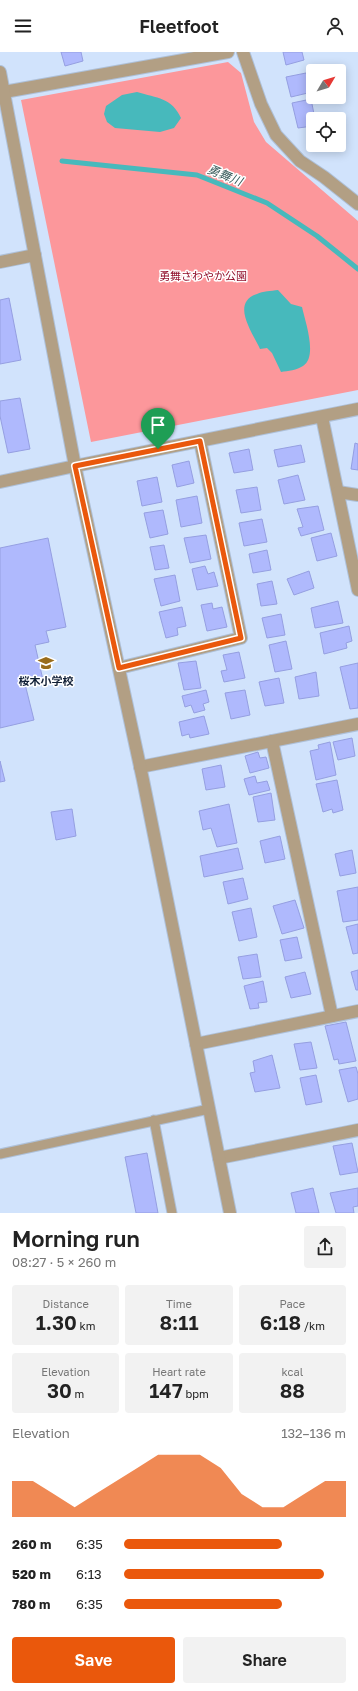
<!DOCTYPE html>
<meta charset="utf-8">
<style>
:root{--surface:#fff;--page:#f2f2f2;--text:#222;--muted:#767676;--accent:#ea580c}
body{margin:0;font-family:"Golos Text","Noto Sans JP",sans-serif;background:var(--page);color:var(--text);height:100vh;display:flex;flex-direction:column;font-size:15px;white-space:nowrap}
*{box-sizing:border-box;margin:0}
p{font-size:13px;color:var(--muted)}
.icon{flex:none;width:22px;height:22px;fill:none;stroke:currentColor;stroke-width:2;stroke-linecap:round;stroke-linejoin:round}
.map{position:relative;height:1161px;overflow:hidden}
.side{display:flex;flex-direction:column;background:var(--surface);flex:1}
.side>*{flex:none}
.needle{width:26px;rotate:52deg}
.controls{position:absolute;left:306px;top:12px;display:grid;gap:8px}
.controls a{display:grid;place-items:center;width:40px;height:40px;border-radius:4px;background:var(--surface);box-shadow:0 2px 10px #0003;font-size:20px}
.pin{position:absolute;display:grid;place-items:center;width:34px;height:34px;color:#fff;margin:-41px -17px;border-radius:50% 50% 50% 0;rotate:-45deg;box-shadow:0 0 4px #0007}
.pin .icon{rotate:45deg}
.round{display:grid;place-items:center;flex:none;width:42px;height:42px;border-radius:4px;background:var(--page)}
.summary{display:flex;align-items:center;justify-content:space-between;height:68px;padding:0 12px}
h1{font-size:22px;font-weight:600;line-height:30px}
.stats{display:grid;grid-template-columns:repeat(3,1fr);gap:6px;height:68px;padding:4px 12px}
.stats div{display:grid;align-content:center;border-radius:4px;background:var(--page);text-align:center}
.stats b{font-size:20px;font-weight:600}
.stats small{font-size:11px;font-weight:400}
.stats p{font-size:11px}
.chart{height:112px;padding:8px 12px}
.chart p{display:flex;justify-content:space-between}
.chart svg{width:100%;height:72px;margin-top:4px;fill:var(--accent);opacity:.7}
.primary-button{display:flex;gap:8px;margin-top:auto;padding:8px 12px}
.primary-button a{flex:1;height:46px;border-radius:4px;background:var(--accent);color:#fff;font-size:16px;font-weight:600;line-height:46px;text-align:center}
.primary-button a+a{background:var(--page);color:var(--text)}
ul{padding:0 12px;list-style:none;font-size:13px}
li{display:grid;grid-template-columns:64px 48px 1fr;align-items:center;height:30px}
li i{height:10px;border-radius:5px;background:var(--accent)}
header{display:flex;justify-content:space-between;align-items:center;height:52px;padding:0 12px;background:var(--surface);font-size:18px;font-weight:600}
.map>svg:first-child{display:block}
.green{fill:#fc979b}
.water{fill:#47b9bc}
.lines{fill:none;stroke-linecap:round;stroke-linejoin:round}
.stream{stroke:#47b9bc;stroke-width:5}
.building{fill:#afb9fd;stroke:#959fe1}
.service-casing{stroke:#aec0d8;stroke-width:11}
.minor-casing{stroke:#aec0d8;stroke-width:14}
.tertiary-casing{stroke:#aec0d8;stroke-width:14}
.service{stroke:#b29f84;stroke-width:9}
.minor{stroke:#b29f84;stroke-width:12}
.tertiary{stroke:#b29f84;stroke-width:12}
.route-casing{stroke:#fff;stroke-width:8}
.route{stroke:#ea580c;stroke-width:5}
.labels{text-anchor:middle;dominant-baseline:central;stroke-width:3;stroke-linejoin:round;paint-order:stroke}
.park-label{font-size:11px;fill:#91102c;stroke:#fff}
.poi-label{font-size:11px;font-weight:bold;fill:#0f1e35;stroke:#fff}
.water-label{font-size:12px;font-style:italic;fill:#395b5b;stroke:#fff}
</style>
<header><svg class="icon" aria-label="menu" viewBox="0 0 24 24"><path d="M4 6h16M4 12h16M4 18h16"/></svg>Fleetfoot<svg class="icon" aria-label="person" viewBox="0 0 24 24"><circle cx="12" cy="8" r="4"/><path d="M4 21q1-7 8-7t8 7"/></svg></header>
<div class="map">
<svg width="358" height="1161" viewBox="0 0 358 1161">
<rect width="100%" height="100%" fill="#d1e3fc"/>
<path class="green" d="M 228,10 L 241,21 L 254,70 L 266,90 L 358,169 L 358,338 L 91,390 L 21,48 Z"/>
<g class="water">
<path d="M 137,40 C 157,46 172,46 181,66 L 174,76 L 160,80 L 115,76 L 107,70 L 104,62 L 106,54 L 122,43 Z"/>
<path d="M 278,238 L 291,252 L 302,255 C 305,269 318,305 303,314 C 297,318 288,319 281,320 L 272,301 L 267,296 L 260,297 C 253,281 230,251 257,242 C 263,239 271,239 278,238 Z"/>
</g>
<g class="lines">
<path class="stream" d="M 62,109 L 197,123 L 267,151 L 317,184 L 358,217"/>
</g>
<g class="building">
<path d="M 61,0 L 81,0 L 83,9 L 65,14 Z"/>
<path d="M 283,0 L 302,0 L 304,8 L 286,13 Z"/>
<path d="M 306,21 L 312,40 L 291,45 L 286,25 Z"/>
<path d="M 311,47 L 315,67 L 313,67 L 313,74 L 298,76 L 292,51 Z"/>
<path d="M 9,246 L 21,308 L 0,312 L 0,248 Z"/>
<path d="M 20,346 L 30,397 L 8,401 L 0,364 L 0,349 Z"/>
<path d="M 355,391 L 358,392 L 358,418 L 351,417 Z"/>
<path d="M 301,393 L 305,410 L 278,415 L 274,398 Z"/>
<path d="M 249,397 L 253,418 L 234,421 L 229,401 Z"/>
<path d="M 189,409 L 194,431 L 177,435 L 172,413 Z"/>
<path d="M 298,423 L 305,448 L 284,452 L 278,428 Z"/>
<path d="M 157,425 L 162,450 L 142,454 L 137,429 Z"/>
<path d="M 257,435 L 261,458 L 241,461 L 236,438 Z"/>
<path d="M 197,444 L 202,471 L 181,475 L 176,448 Z"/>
<path d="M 318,454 L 324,478 L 301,484 L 298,476 L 303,475 L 297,457 Z"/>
<path d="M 163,458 L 168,482 L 150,486 L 144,461 Z"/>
<path d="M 262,467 L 267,490 L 244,494 L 239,471 Z"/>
<path d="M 331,481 L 337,504 L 317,509 L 311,486 Z"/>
<path d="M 206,483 L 211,507 L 190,511 L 184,486 Z"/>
<path d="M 48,486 L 66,575 L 46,579 L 49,590 L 35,593 L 43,628 L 25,632 L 34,668 L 0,676 L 0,496 Z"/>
<path d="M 164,493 L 169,516 L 155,518 L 150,495 Z"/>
<path d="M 267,498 L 271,518 L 253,521 L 249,502 Z"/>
<path d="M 205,514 L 208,522 L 214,520 L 218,534 L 197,538 L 192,517 Z"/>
<path d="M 309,519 L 314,536 L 294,543 L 287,527 Z"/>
<path d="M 175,523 L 180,549 L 161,554 L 154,527 Z"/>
<path d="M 272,529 L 277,552 L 261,554 L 257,532 Z"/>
<path d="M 338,549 L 343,571 L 315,576 L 311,556 Z"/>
<path d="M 212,551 L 213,557 L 222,555 L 227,575 L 207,579 L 201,553 Z"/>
<path d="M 182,555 L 186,574 L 177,576 L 178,583 L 166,586 L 159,560 Z"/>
<path d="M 281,562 L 285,583 L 267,586 L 262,566 Z"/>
<path d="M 349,574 L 352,589 L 346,591 L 347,596 L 324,602 L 320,581 Z"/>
<path d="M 286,589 L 292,617 L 275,620 L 269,593 Z"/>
<path d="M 239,600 L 245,626 L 224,630 L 221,619 L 227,618 L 223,603 Z"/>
<path d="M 196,609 L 201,636 L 184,638 L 178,611 Z"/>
<path d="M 358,611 L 358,656 L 350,657 L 340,615 Z"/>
<path d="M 316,620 L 319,644 L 299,647 L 295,625 Z"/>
<path d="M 279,626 L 284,651 L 265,654 L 259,630 Z"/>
<path d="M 206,638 L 209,650 L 203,652 L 205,658 L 194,661 L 191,653 L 185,655 L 182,644 Z"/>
<path d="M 245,638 L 250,663 L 231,667 L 225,641 Z"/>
<path d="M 204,664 L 209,682 L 190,686 L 189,682 L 182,684 L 179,670 Z"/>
<path d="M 352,686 L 355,704 L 338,708 L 333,690 Z"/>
<path d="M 330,690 L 336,723 L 316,728 L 310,699 L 319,697 L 318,693 Z"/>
<path d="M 258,700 L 260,706 L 266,705 L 269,716 L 250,721 L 245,704 Z"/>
<path d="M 0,709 L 5,729 L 0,730 Z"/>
<path d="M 221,713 L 225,735 L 206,738 L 202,717 Z"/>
<path d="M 255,724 L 257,731 L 267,729 L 270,738 L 249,743 L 244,727 Z"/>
<path d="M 337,728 L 343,758 L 333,761 L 332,757 L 323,760 L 316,732 Z"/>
<path d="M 271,741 L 275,768 L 258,770 L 253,745 Z"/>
<path d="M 229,752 L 237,791 L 217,795 L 211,776 L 203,778 L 199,759 Z"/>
<path d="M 72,757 L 76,784 L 56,788 L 51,760 Z"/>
<path d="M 280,784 L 285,807 L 265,811 L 260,789 Z"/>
<path d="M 238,796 L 243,817 L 204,825 L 200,804 Z"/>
<path d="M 352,798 L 356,821 L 340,824 L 335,802 Z"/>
<path d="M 243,826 L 248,847 L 228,852 L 223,830 Z"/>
<path d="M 358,835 L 358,868 L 343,870 L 337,839 Z"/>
<path d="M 295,848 L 304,876 L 282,882 L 273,854 Z"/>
<path d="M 251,856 L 257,885 L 239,889 L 232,860 Z"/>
<path d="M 358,872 L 358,901 L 353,902 L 346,875 Z"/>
<path d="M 297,885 L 302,906 L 285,909 L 280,888 Z"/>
<path d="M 257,902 L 261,925 L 243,927 L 238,905 Z"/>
<path d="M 358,918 L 358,938 L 356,938 L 351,920 Z"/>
<path d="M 305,920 L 311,942 L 291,946 L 285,925 Z"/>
<path d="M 263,929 L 267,950 L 258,951 L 259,956 L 250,957 L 244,934 Z"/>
<path d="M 346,970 L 356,1009 L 339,1012 L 338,1007 L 334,1008 L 325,974 Z"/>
<path d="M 311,990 L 317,1016 L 300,1018 L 294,992 Z"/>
<path d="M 272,1003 L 280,1036 L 255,1040 L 250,1021 L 255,1020 L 253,1009 Z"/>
<path d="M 356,1015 L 358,1022 L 358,1047 L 348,1050 L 339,1018 Z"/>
<path d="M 316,1023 L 322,1050 L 306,1053 L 300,1026 Z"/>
<path d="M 352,1091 L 358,1120 L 340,1123 L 333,1094 Z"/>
<path d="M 147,1101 L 158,1161 L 136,1161 L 125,1105 Z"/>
<path d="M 313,1136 L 319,1161 L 296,1161 L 291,1141 Z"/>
<path d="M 358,1136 L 358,1154 L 353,1155 L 354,1161 L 336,1161 L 330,1141 Z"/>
</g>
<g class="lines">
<defs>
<g id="service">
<path d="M 154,1068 L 172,1161"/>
<path d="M 0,1102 L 209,1057"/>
</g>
<g id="minor">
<path d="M 243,0 L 261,52 L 276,83 L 300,109 L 324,125 L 358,152"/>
<path d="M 4,40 L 228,0"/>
<path d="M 0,210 L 35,203"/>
<path d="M 322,365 L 358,538"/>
<path d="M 0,430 L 75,414"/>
<path d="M 338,440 L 358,443"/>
<path d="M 119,616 L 241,586 L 200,389"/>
<path d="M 272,689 L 332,964"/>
<path d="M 140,715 L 358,672"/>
<path d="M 196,992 L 358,959"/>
<path d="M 219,1106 L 358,1078"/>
</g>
<g id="tertiary">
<path d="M 0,20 L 75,414 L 143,728 L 230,1161"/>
<path d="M 75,414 L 358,357"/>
</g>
</defs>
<use href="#service" class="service-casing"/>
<use href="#minor" class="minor-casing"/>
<use href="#tertiary" class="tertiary-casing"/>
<use href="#service" class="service"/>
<use href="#minor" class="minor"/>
<use href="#tertiary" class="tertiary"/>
</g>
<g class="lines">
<defs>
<path id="route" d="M 200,389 L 241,586 L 119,616 L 75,414 Z"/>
</defs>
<use href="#route" class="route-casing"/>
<use href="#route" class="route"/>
</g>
<defs>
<symbol id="school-bare" viewBox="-9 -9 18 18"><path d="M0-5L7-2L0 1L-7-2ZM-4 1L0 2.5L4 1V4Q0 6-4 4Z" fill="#996c1b" stroke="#fff" stroke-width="2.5" paint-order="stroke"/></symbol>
</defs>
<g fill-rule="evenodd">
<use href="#school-bare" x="35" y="600" width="22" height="22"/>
</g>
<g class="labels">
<g class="park-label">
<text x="203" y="223">勇舞さわやか公園</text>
</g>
<g class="poi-label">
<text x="46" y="628">桜木小学校</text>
</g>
<g class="water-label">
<text transform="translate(225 123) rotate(22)">勇舞川</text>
</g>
</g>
</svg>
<div class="controls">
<a><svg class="needle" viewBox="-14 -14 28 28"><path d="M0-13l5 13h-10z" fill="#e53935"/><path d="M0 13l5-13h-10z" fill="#767676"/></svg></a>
<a><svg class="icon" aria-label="locate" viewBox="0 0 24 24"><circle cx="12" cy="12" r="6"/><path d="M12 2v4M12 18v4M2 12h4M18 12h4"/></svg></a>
</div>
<div class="pin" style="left:158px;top:397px;background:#1e9e55"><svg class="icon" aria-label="arrive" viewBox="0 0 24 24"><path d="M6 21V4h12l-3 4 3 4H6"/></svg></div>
</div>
<section class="side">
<div class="summary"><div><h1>Morning run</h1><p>08:27 · 5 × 260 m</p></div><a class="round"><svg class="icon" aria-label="share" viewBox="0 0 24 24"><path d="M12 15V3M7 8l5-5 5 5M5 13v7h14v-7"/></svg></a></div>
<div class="stats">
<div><p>Distance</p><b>1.30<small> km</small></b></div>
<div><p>Time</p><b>8:11</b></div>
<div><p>Pace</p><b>6:18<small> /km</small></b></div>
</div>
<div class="stats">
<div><p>Elevation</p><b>30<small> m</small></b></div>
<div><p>Heart rate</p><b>147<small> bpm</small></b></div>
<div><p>kcal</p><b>88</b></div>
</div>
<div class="chart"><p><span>Elevation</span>132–136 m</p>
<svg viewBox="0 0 160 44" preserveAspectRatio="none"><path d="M0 44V22L10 22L20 30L30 38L40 30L50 22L60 14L70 6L80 6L90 6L100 14L110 30L120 38L130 38L140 30L150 22L160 22V44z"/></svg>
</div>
<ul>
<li><b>260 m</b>6:35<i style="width:71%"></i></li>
<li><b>520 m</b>6:13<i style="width:90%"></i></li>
<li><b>780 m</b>6:35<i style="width:71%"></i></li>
</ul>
<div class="primary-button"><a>Save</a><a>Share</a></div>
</section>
